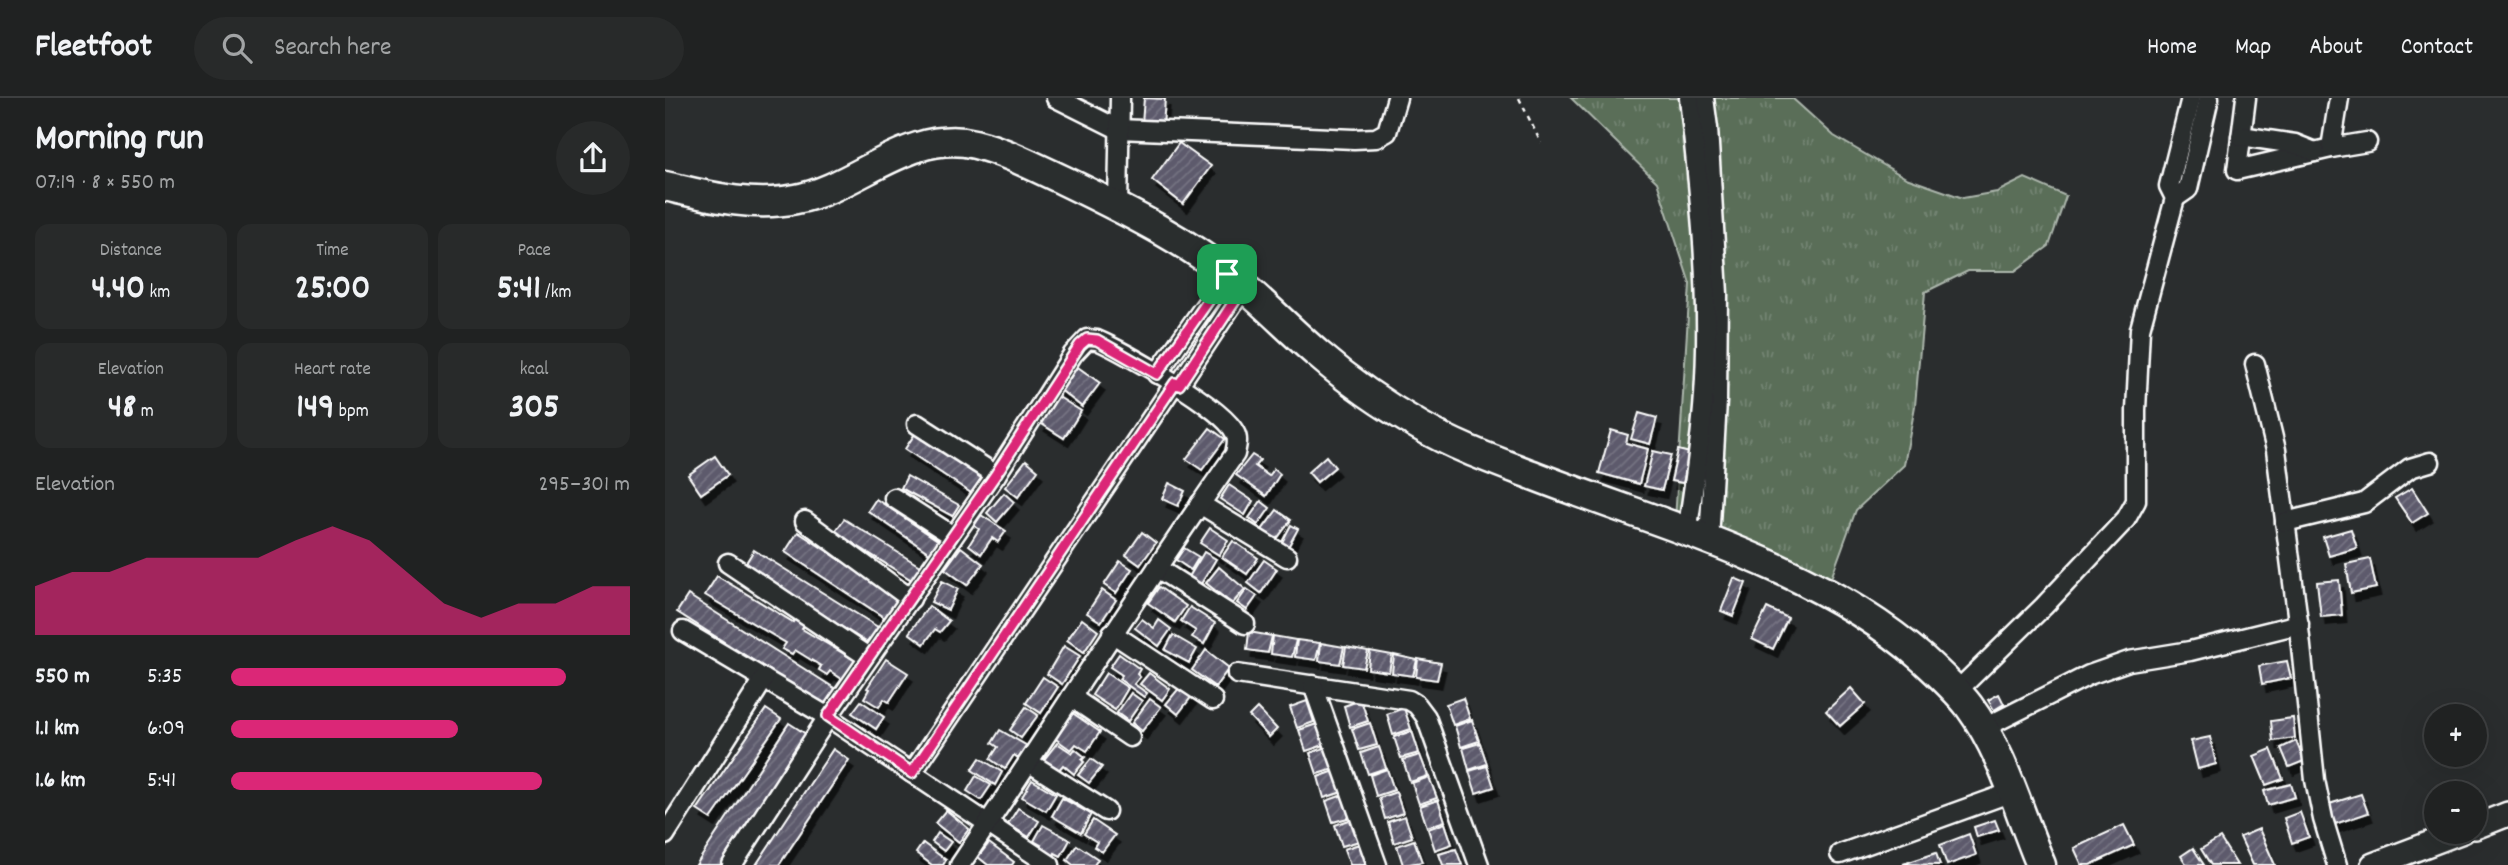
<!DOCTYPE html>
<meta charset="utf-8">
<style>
:root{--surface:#202222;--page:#282a2a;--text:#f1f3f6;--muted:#a2a4a5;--line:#3d3f40;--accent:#db2777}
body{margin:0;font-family:Dekko,sans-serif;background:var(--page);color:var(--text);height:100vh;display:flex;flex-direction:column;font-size:26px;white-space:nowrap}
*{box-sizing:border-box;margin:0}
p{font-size:23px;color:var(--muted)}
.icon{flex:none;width:38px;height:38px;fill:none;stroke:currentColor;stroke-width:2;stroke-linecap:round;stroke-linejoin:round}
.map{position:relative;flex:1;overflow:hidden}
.side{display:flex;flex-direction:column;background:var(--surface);width:665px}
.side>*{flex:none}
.buttons{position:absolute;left:1759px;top:606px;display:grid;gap:14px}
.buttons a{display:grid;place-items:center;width:63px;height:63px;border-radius:50%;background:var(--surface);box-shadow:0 7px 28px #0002,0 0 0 2px var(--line);font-size:35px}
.pin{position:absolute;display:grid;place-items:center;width:60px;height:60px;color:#fff;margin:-30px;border-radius:14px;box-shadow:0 4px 10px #0006}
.round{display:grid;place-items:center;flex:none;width:74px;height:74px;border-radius:37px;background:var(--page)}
.head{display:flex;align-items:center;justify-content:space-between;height:119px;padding:0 35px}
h1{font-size:38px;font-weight:700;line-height:52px}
.stats{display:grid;grid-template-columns:repeat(3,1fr);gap:10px;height:119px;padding:7px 35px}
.stats div{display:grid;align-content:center;border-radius:14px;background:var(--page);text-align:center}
.stats b{font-size:35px;font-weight:700}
.stats small{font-size:19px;font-weight:400}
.stats p{font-size:19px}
.chart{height:196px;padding:14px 35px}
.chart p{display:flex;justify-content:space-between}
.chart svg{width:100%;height:126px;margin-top:7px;fill:var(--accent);opacity:.7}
ul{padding:0 35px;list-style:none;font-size:23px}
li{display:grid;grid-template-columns:112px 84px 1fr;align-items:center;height:52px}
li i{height:18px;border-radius:9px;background:var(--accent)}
header{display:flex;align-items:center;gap:42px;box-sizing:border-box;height:98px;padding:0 35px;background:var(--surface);border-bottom:2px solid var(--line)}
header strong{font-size:33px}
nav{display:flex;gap:38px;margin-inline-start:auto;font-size:24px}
.search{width:490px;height:63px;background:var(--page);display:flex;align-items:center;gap:18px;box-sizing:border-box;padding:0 24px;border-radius:38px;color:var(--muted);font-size:26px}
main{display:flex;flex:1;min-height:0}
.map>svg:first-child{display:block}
.grass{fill:url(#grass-tufts);stroke:#acb6ac;stroke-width:2}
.building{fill:url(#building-hatch);stroke:#fff;stroke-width:2;filter:url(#shadow)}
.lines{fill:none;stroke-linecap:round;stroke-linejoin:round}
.minor-casing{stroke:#fff;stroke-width:23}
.tertiary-casing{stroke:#fff;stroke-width:28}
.primary-casing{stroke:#fff;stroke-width:33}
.path{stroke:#fff;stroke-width:2.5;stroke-dasharray:5 5;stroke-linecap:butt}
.minor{stroke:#2a2d2e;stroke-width:18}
.tertiary{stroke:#2a2d2e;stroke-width:23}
.primary{stroke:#2a2d2e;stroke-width:28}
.route-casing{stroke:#fff;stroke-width:14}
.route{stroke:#db2777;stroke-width:9}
</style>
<header>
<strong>Fleetfoot</strong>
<div class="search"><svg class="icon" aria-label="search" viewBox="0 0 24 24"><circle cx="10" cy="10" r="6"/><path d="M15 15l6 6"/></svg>Search here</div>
<nav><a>Home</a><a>Map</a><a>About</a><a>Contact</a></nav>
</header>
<main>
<section class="side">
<div class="head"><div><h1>Morning run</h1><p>07:19 · 8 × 550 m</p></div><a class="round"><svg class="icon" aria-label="share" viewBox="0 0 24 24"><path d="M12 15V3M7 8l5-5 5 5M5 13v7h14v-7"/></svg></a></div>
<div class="stats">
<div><p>Distance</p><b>4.40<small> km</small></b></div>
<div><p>Time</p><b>25:00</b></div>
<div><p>Pace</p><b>5:41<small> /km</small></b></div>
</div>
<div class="stats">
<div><p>Elevation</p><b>48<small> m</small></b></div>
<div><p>Heart rate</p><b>149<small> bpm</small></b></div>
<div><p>kcal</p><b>305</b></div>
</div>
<div class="chart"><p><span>Elevation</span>295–301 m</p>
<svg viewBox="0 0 160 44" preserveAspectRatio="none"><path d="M0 44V27L10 22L20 22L30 17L40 17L50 17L60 17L70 11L80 6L90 11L100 22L110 33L120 38L130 33L140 33L150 27L160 27V44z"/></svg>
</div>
<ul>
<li><b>550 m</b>5:35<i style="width:84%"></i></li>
<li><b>1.1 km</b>6:09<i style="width:57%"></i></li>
<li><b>1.6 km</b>5:41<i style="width:78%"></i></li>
</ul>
</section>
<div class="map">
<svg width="1843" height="767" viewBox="0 0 1843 767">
<defs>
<pattern id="grass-tufts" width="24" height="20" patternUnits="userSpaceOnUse" patternTransform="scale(1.75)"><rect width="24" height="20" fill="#5a6e59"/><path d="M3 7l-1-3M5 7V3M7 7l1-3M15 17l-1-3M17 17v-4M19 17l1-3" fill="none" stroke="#738472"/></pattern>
<pattern id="building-hatch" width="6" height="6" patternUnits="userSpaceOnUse" patternTransform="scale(1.75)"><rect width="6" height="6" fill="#5d5a6c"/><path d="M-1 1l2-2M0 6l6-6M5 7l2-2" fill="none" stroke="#757382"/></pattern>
<filter id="shadow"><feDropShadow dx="4.5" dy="8" stdDeviation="0" flood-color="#0009"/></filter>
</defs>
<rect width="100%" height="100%" fill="#2a2d2e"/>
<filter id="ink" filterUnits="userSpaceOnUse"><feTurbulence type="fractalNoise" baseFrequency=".0143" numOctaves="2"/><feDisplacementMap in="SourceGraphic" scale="14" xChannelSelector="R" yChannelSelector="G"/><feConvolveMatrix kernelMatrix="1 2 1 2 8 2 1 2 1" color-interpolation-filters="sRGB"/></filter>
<g filter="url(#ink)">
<path class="grass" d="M 906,0 L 1127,0 L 1169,38 L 1241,80 L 1298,100 L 1332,94 L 1360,80 L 1401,98 L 1384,148 L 1350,173 L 1303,173 L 1260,194 L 1250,308 L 1239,367 L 1191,412 L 1161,494 L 1009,438 L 1025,186 L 992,84 Z"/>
<g class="building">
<path d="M 479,0 L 500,1 L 498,28 L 477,26 Z"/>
<path d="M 514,45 L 546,68 L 518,106 L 487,82 Z"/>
<path d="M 410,267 L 435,285 L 417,309 L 393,290 Z"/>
<path d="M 392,298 L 416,313 L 399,340 L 375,325 Z"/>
<path d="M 974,315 L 992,320 L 985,346 L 966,341 Z"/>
<path d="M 545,330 L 560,341 L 537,372 L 521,361 Z"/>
<path d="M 253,331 L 320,376 L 306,395 L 240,351 Z"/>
<path d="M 946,332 L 963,337 L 961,345 L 983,351 L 974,386 L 934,375 Z"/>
<path d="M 1013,352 L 1025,355 L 1018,385 L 1006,383 Z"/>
<path d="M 988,353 L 1006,357 L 997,392 L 979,388 Z"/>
<path d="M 587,357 L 595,362 L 590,368 L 604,378 L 609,371 L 615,376 L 601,398 L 571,377 Z"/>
<path d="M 50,358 L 63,377 L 36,396 L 23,377 Z"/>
<path d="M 661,358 L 670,369 L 652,384 L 643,374 Z"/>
<path d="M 361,362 L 373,372 L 353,399 L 340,389 Z"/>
<path d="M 242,378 L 294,407 L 287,418 L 236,390 Z"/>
<path d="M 504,385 L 520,393 L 513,408 L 497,401 Z"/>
<path d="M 564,387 L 588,403 L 580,417 L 555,401 Z"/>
<path d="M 1747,390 L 1763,415 L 1747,425 L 1730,400 Z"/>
<path d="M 339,395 L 349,404 L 332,424 L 322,415 Z"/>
<path d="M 211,401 L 274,443 L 266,456 L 203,413 Z"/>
<path d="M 596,403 L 605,410 L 593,427 L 584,420 Z"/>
<path d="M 612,412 L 626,422 L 611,442 L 597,432 Z"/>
<path d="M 316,417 L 341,433 L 333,444 L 327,440 L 316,456 L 304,447 L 314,431 L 309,428 Z"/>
<path d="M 179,421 L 258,470 L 250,484 L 170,434 Z"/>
<path d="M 626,427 L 633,431 L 623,449 L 616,446 Z"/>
<path d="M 545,430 L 563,442 L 554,457 L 535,445 Z"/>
<path d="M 1686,431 L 1692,450 L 1664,458 L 1658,439 Z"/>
<path d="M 133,434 L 236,502 L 223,522 L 120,454 Z"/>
<path d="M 477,434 L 491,445 L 475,467 L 461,457 Z"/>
<path d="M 568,443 L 593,460 L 582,476 L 557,459 Z"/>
<path d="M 296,449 L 318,466 L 302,487 L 280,471 Z"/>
<path d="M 519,450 L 534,459 L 526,472 L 511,462 Z"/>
<path d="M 89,452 L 216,531 L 206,547 L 79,468 Z"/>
<path d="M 539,454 L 551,461 L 536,486 L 524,479 Z"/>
<path d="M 1705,461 L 1711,490 L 1686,495 L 1681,466 Z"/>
<path d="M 599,462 L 612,471 L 596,495 L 583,485 Z"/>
<path d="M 455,463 L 467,471 L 451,495 L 439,487 Z"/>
<path d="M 554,469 L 580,491 L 567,506 L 541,485 Z"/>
<path d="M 52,478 L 128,524 L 131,519 L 141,525 L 137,531 L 191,563 L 180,583 L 165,573 L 162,577 L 154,572 L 156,568 L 130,552 L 127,556 L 117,551 L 121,545 L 40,497 Z"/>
<path d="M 1069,480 L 1081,485 L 1068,518 L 1056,513 Z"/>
<path d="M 1674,482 L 1677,517 L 1656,519 L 1652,484 Z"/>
<path d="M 277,483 L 293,491 L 283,512 L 266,504 Z"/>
<path d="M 494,489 L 521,508 L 510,524 L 483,505 Z"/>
<path d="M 582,491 L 592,498 L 582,512 L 572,505 Z"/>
<path d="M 437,492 L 451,502 L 436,524 L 422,515 Z"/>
<path d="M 23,497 L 174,593 L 163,610 L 12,514 Z"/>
<path d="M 264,508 L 284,523 L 275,534 L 270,531 L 259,546 L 244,535 Z"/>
<path d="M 525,509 L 550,525 L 539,546 L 527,539 L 531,533 L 516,523 Z"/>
<path d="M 1102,510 L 1123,520 L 1108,551 L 1087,541 Z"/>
<path d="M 417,521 L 433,533 L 419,554 L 402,542 Z"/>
<path d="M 477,521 L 489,530 L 494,522 L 506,531 L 494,548 L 470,530 Z"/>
<path d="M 584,534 L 607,538 L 603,555 L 582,552 Z"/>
<path d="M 508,537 L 532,551 L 524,565 L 500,552 Z"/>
<path d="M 608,538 L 631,542 L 627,559 L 606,556 Z"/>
<path d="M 632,542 L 655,545 L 651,562 L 630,559 Z"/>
<path d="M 656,545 L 679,549 L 675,566 L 654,563 Z"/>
<path d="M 399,548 L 415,558 L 397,586 L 382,576 Z"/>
<path d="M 681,549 L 703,553 L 699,570 L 678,567 Z"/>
<path d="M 541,552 L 564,570 L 550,589 L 527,572 Z"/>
<path d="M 705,553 L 727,557 L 724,574 L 703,571 Z"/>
<path d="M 454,556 L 475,571 L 472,576 L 475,579 L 469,586 L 482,595 L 479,599 L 454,581 L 457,577 L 445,569 Z"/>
<path d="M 729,557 L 752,562 L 748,578 L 727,575 Z"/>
<path d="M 221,561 L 243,575 L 224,604 L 219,601 L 214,609 L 199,600 L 204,591 L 202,590 Z"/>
<path d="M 753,561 L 776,565 L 772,582 L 751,579 Z"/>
<path d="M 1622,563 L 1626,580 L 1597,586 L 1594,568 Z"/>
<path d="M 441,575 L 463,590 L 450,612 L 427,597 Z"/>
<path d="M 484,575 L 505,591 L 497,602 L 475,586 Z"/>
<path d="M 378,579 L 393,589 L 376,615 L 361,605 Z"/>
<path d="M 515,589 L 527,598 L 513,616 L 501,606 Z"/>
<path d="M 1186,590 L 1200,606 L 1175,628 L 1161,613 Z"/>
<path d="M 466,595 L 477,603 L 463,623 L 452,615 Z"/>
<path d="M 1334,596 L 1339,606 L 1329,612 L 1323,602 Z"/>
<path d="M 798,600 L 805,621 L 788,627 L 781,606 Z"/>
<path d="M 485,601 L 496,609 L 477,633 L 467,625 Z"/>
<path d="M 696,602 L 703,623 L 685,629 L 679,608 Z"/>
<path d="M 196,603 L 219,619 L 211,631 L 187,615 Z"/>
<path d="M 642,603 L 649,624 L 632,630 L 625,609 Z"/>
<path d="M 361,609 L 373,617 L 356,640 L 345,632 Z"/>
<path d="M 592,610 L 612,631 L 604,639 L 584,618 Z"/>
<path d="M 739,610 L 746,631 L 728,637 L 722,616 Z"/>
<path d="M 101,611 L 116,621 L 46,721 L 32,712 Z"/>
<path d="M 406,614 L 435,634 L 422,653 L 411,646 L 406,652 L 388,639 Z"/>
<path d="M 1628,620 L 1630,640 L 1608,643 L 1606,623 Z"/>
<path d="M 807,622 L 814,643 L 796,649 L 790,628 Z"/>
<path d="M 124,625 L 141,636 L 55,767 L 31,767 Z"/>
<path d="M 705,625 L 712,647 L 694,652 L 687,631 Z"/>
<path d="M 652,626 L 659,647 L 641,653 L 634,632 Z"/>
<path d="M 335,632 L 364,649 L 356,662 L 349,657 L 340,671 L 325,661 L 333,649 L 327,645 Z"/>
<path d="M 747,633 L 754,655 L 736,660 L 729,639 Z"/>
<path d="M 1545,639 L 1551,666 L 1533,671 L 1526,643 Z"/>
<path d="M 1631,643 L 1639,663 L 1624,669 L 1616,650 Z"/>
<path d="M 392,645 L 407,655 L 410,651 L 420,659 L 417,662 L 419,664 L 409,676 L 398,667 L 392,674 L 378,663 Z"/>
<path d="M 815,645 L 822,666 L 804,672 L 798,650 Z"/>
<path d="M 662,649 L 669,671 L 652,676 L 645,655 Z"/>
<path d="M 714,649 L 721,670 L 703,676 L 696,655 Z"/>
<path d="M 168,651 L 184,662 L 114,767 L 91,767 Z"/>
<path d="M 1606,651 L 1618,681 L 1601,687 L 1589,658 Z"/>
<path d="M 755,657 L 763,678 L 745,684 L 738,662 Z"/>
<path d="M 315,660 L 337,674 L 330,687 L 307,672 Z"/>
<path d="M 426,661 L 437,669 L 424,685 L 413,677 Z"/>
<path d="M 822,668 L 829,689 L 811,695 L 804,673 Z"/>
<path d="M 722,671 L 729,692 L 711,698 L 705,677 Z"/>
<path d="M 670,673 L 677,694 L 659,700 L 653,679 Z"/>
<path d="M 311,678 L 326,687 L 316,702 L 302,693 Z"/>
<path d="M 764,679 L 772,700 L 754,706 L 747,685 Z"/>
<path d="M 367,682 L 391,696 L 381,713 L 357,699 Z"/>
<path d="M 1626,686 L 1630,699 L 1603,707 L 1599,693 Z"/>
<path d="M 731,694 L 738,715 L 720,721 L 714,700 Z"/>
<path d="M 1696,696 L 1703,715 L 1664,728 L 1658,708 Z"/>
<path d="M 678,697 L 686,719 L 668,724 L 661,703 Z"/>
<path d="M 397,700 L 426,716 L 416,735 L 387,718 Z"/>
<path d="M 773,702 L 780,723 L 762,729 L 755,708 Z"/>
<path d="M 353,710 L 374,723 L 364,739 L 343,726 Z"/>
<path d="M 281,712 L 304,731 L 294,744 L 270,725 Z"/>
<path d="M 1635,714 L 1644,739 L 1627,745 L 1619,720 Z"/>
<path d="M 740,718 L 747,739 L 729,745 L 723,724 Z"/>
<path d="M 687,721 L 694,743 L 677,748 L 670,727 Z"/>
<path d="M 428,722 L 450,737 L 437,754 L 429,749 L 432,744 L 419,736 Z"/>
<path d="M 1330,722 L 1334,732 L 1312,739 L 1309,729 Z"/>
<path d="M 780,725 L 787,746 L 770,752 L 763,731 Z"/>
<path d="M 378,727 L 405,742 L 396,758 L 390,755 L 388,760 L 373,751 L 376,747 L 369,743 Z"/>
<path d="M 1459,727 L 1469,747 L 1425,767 L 1417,767 L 1409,750 Z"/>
<path d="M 1594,731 L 1610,767 L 1588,767 L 1575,739 Z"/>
<path d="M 273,735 L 286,744 L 279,753 L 267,744 Z"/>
<path d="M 1304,736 L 1311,757 L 1282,767 L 1275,747 Z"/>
<path d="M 1555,740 L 1572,767 L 1546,767 L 1536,751 Z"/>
<path d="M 749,742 L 757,764 L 738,767 L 732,748 Z"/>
<path d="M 258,745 L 281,762 L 278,767 L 267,767 L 251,755 Z"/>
<path d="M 324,745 L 349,764 L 347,767 L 323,767 L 313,759 Z"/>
<path d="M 697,745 L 703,767 L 685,767 L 679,751 Z"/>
<path d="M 412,747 L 433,761 L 429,767 L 408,767 L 402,762 Z"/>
<path d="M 1528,750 L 1539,767 L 1522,767 L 1516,758 Z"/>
<path d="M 791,751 L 797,767 L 778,767 L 774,756 Z"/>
<path d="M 1271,755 L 1275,767 L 1238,766 Z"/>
</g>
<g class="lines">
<defs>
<g id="minor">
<path d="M 391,0 L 453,31 L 689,41 L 711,40 L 722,34 L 732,0"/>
<path d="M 1039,0 L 1043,30 L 1053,196 L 1052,303 L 1044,443"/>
<path d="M 1581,0 L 1572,72 L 1666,50"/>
<path d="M 1674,0 L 1666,50 L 1702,44"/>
<path d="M 1576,38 L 1630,46 L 1650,54"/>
<path d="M 1510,100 L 1523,91 L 1544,0"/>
<path d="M 453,108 L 455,0"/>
<path d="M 1590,266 L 1611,352 L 1635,539 L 1650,682 L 1658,721 L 1672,767"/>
<path d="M 492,276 L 562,176"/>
<path d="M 514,287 L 579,189"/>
<path d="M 252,326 L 331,377"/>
<path d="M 229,400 L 288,438"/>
<path d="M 535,406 L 622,459"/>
<path d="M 140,423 L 246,501"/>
<path d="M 1620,424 L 1699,405 L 1745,370 L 1765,364"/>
<path d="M 1022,435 C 1029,389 1036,343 1039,297 C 1046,198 1035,98 1024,0"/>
<path d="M 63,465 L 203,559"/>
<path d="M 492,470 L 580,526"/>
<path d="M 18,533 L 163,619 L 385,767"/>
<path d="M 447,535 L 548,602"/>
<path d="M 572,576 L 744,602 L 752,607 L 761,619 L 814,767"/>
<path d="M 648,587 L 712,767"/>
<path d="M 1292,593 L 1379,508 L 1461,421 L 1471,403 L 1471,312 L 1475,231 L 1510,100 L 1504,88 L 1526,0"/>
<path d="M 406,599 L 465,639"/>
<path d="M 1317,631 L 1424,577 L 1464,563 L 1525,553 L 1634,526"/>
<path d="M 365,665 L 441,713"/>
<path d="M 247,675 L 510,285"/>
<path d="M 0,737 L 99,581"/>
<path d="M 1175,756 L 1347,694"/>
<path d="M 67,767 L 163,619 L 331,377 L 408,256 L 422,241 L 432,242 C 460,254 559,310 570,335 C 574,342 571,349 570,356 C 475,491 387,630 295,767"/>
</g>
<g id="tertiary">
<path d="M 1810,729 L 1843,716"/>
<path d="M 1708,767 L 1798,733"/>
</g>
<path id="primary" d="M 0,88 C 43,98 87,110 131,101 C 192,90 244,30 310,46 C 342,54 372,70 402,84 C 464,114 527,145 580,190 C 605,211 628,235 654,257 C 685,284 720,308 755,328 C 791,349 831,363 870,378 C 999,428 1152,467 1258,561 C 1274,576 1291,591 1304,608 C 1338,654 1354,715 1376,767"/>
</defs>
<use href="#minor" class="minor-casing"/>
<use href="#tertiary" class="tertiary-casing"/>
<use href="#primary" class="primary-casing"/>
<path class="path" d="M 854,0 L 876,45"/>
<use href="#minor" class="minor"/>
<use href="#tertiary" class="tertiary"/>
<use href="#primary" class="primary"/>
</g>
</g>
<g class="lines" filter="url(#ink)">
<defs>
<path id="route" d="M 562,176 L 579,189 L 514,287 L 510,285 L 247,675 L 163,618 L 331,376 L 415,247 L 422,241 L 432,242 L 492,276 Z"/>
</defs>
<use href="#route" class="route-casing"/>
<use href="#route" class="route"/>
</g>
</svg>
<div class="buttons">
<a>+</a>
<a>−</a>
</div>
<div class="pin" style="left:562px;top:176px;background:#1e9e55"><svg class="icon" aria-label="arrive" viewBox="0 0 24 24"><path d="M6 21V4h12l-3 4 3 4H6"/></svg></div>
</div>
</main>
